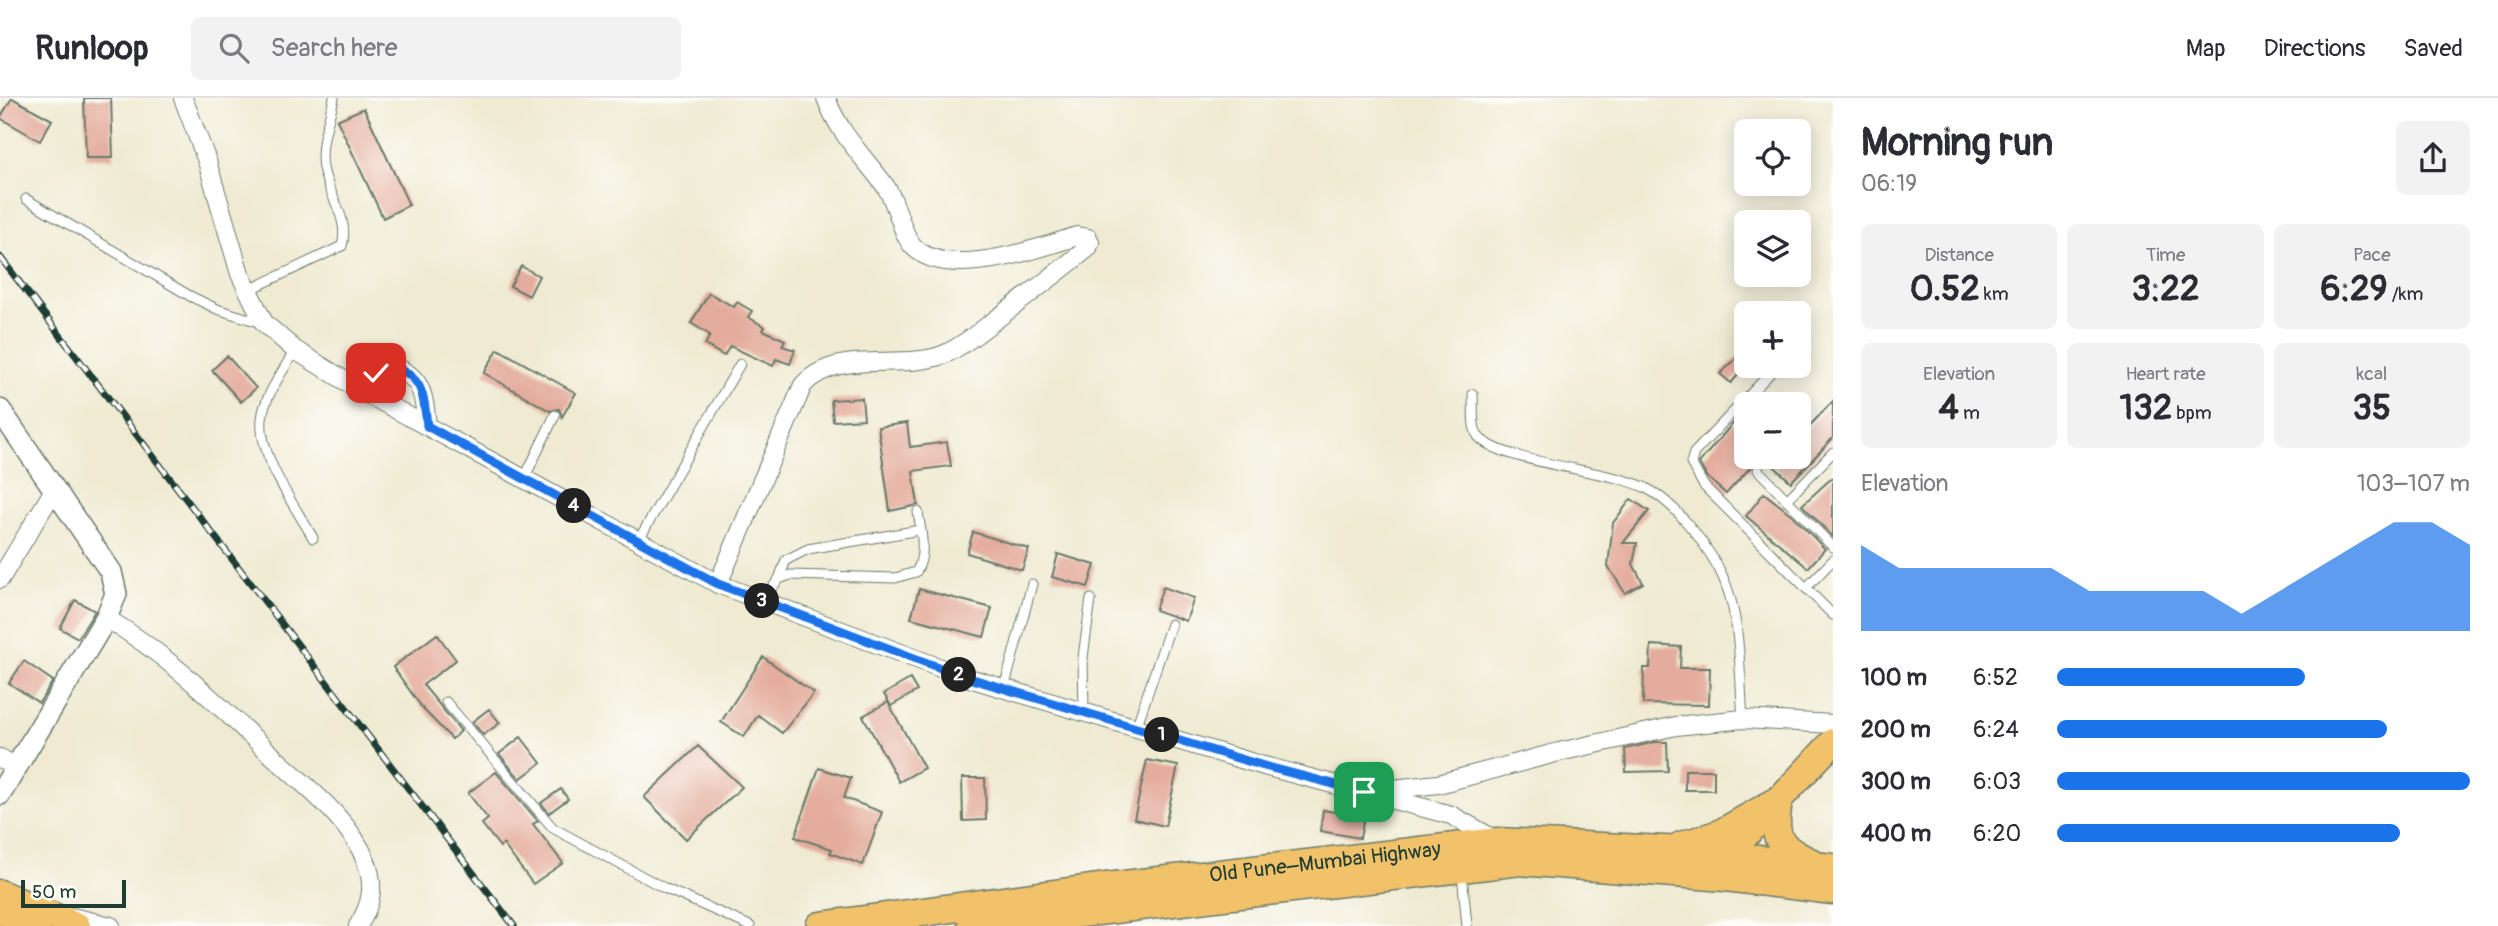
<!DOCTYPE html>
<meta charset="utf-8">
<style>
:root{--surface:#fff;--page:#f2f2f3;--text:#2b2b33;--muted:#7c7c81;--line:#e1e1e2;--accent:#1a73e8}
body{margin:0;font-family:Pangolin,sans-serif;background:var(--page);color:var(--text);height:100vh;display:flex;flex-direction:column;font-size:26px;white-space:nowrap}
*{box-sizing:border-box;margin:0}
p{font-size:23px;color:var(--muted)}
.icon{flex:none;width:38px;height:38px;fill:none;stroke:currentColor;stroke-width:2;stroke-linecap:round;stroke-linejoin:round}
.map{position:relative;flex:1;overflow:hidden}
.sheet{display:flex;flex-direction:column;background:var(--surface);width:665px}
.sheet>*{flex:none}
.fabs{position:absolute;left:1734px;top:21px;display:grid;gap:14px}
.fabs a{display:grid;place-items:center;width:77px;height:77px;border-radius:10px;background:var(--surface);box-shadow:0 4px 18px #0003;font-size:35px}
.scale{position:absolute;left:21px;bottom:18px;width:105px;box-sizing:border-box;padding-left:7px;border:4px solid #1f3d34;border-top:0;font-size:19px;line-height:24px;white-space:nowrap;color:#1f3d34;-webkit-text-stroke:5px #fdfcf7;paint-order:stroke}
.pin{position:absolute;display:grid;place-items:center;width:60px;height:60px;color:#fff;margin:-30px;border-radius:14px;box-shadow:0 4px 10px #0006}
.km{position:absolute;width:35px;height:35px;margin:-18px;border-radius:50%;background:#222;color:#fff;font-size:19px;line-height:35px;text-align:center}
.round{display:grid;place-items:center;flex:none;width:74px;height:74px;border-radius:10px;background:var(--page)}
.summary{display:flex;align-items:center;justify-content:space-between;height:119px;padding:0 28px}
h1{font-size:38px;font-weight:800;line-height:52px}
.stats{display:grid;grid-template-columns:repeat(3,1fr);gap:10px;height:119px;padding:7px 28px}
.stats div{display:grid;align-content:center;border-radius:10px;background:var(--page);text-align:center}
.stats b{font-size:35px;font-weight:800}
.stats small{font-size:19px;font-weight:400}
.stats p{font-size:19px}
.chart{height:196px;padding:14px 28px}
.chart p{display:flex;justify-content:space-between}
.chart svg{width:100%;height:126px;margin-top:7px;fill:var(--accent);opacity:.7}
ul{padding:0 28px;list-style:none;font-size:23px}
li{display:grid;grid-template-columns:112px 84px 1fr;align-items:center;height:52px}
li i{height:18px;border-radius:9px;background:var(--accent)}
header{display:flex;align-items:center;gap:42px;box-sizing:border-box;height:98px;padding:0 35px;background:var(--surface);border-bottom:2px solid var(--line)}
header strong{font-size:33px}
nav{display:flex;gap:38px;margin-inline-start:auto;font-size:24px}
.search{width:490px;height:63px;background:var(--page);display:flex;align-items:center;gap:18px;box-sizing:border-box;padding:0 24px;border-radius:10px;color:var(--muted);font-size:26px}
main{display:flex;flex:1;min-height:0}
.map>svg:first-child{display:block}
.building{fill:#e4ac9c}
.lines{fill:none;stroke-linecap:round;stroke-linejoin:round}
.service-casing{stroke:#687a6b;stroke-width:11}
.minor-casing{stroke:#687a6b;stroke-width:20}
.tertiary-casing{stroke:#687a6b;stroke-width:24}
.primary-casing{stroke:#687a6b;stroke-width:29}
.trunk-casing{stroke:#687a6b;stroke-width:31}
.service{stroke:#fff;stroke-width:9}
.minor{stroke:#fff;stroke-width:18}
.tertiary{stroke:#fff;stroke-width:21}
.primary{stroke:#f2c26a;stroke-width:26}
.trunk{stroke:#f2c26a;stroke-width:28}
.rail-casing{stroke:#1f3d34;stroke-width:7}
.rail{stroke:#fdfcf7;stroke-width:4.5;stroke-dasharray:13;stroke-linecap:butt}
.route-casing{stroke:#fff;stroke-width:14}
.route{stroke:#1a73e8;stroke-width:9}
.labels{text-anchor:middle;dominant-baseline:central;stroke-width:5;stroke-linejoin:round;paint-order:stroke}
.street-label{font-size:21px;fill:#1f3d34;stroke:#fdfcf7}
</style>
<header>
<strong>Runloop</strong>
<div class="search"><svg class="icon" aria-label="search" viewBox="0 0 24 24"><circle cx="10" cy="10" r="6"/><path d="M15 15l6 6"/></svg>Search here</div>
<nav><a>Map</a><a>Directions</a><a>Saved</a></nav>
</header>
<main>
<div class="map">
<svg width="1833" height="828" viewBox="0 0 1833 828">
<rect width="100%" height="100%" fill="#fdfcf7"/>
<filter id="ink" filterUnits="userSpaceOnUse"><feTurbulence type="fractalNoise" baseFrequency=".0143" numOctaves="2"/><feDisplacementMap in="SourceGraphic" scale="14" xChannelSelector="R" yChannelSelector="G"/><feConvolveMatrix kernelMatrix="1 2 1 2 8 2 1 2 1" color-interpolation-filters="sRGB"/></filter>
<filter id="wash" filterUnits="userSpaceOnUse"><feTurbulence type="fractalNoise" baseFrequency=".00686" numOctaves="4" result="noise"/><feDisplacementMap in="SourceGraphic" scale="28" xChannelSelector="R" yChannelSelector="G"/><feGaussianBlur stdDeviation="1.57" result="paint"/><feColorMatrix in="noise" values="0 0 0 0 0 0 0 0 0 0 0 0 0 0 0 0 0 1.4 0 .05"/><feComposite in="paint" operator="in"/></filter>
<g filter="url(#wash)">
<rect width="100%" height="100%" fill="#efead1"/>
<g id="blocks">
<g class="building">
<path d="M 12,0 L 52,22 L 40,43 L 0,20 Z"/>
<path d="M 84,0 L 111,0 L 113,60 L 86,60 Z"/>
<path d="M 364,10 L 409,107 L 383,120 L 337,22 Z"/>
<path d="M 521,168 L 539,178 L 529,198 L 510,188 Z"/>
<path d="M 709,195 L 734,209 L 737,204 L 752,213 L 748,219 L 765,229 L 763,232 L 785,242 L 782,248 L 795,252 L 790,266 L 776,261 L 773,268 L 730,248 L 724,258 L 705,247 L 710,237 L 691,225 Z"/>
<path d="M 498,251 L 576,295 L 562,319 L 559,311 L 550,313 L 484,275 Z"/>
<path d="M 1746,251 L 1746,268 L 1731,285 L 1720,276 Z"/>
<path d="M 227,258 L 256,290 L 241,304 L 212,272 Z"/>
<path d="M 862,300 L 864,321 L 833,323 L 831,302 Z"/>
<path d="M 1833,303 L 1833,340 L 1791,384 L 1764,359 L 1799,359 L 1799,339 Z"/>
<path d="M 907,325 L 910,349 L 947,344 L 951,368 L 913,373 L 918,407 L 890,413 L 878,329 Z"/>
<path d="M 1733,325 L 1746,338 L 1746,359 L 1760,359 L 1726,396 L 1706,378 L 1699,365 Z"/>
<path d="M 1833,379 L 1833,439 L 1802,407 Z"/>
<path d="M 1764,395 L 1792,417 L 1825,451 L 1808,470 L 1746,418 Z"/>
<path d="M 1631,401 L 1649,413 L 1623,445 L 1637,445 L 1633,466 L 1643,485 L 1625,495 L 1608,468 L 1613,425 Z"/>
<path d="M 973,434 L 1029,451 L 1022,472 L 967,455 Z"/>
<path d="M 1058,456 L 1095,467 L 1088,489 L 1052,479 Z"/>
<path d="M 1163,489 L 1194,500 L 1186,523 L 1155,512 Z"/>
<path d="M 919,491 L 992,510 L 984,539 L 911,520 Z"/>
<path d="M 75,502 L 95,513 L 78,540 L 60,530 Z"/>
<path d="M 437,536 L 456,562 L 423,587 L 461,633 L 452,641 L 423,611 L 393,569 Z"/>
<path d="M 1651,547 L 1681,549 L 1680,570 L 1710,570 L 1709,607 L 1643,606 L 1644,570 L 1650,570 Z"/>
<path d="M 763,559 L 814,595 L 782,635 L 758,617 L 744,639 L 721,624 Z"/>
<path d="M 24,563 L 53,583 L 39,605 L 9,585 Z"/>
<path d="M 910,581 L 917,593 L 891,608 L 884,596 Z"/>
<path d="M 888,604 L 924,670 L 899,684 L 863,618 Z"/>
<path d="M 489,611 L 500,625 L 483,637 L 472,624 Z"/>
<path d="M 521,639 L 541,665 L 520,681 L 499,656 Z"/>
<path d="M 1655,644 L 1667,644 L 1668,673 L 1626,674 L 1625,651 Z"/>
<path d="M 698,648 L 742,689 L 686,741 L 644,699 Z"/>
<path d="M 1147,662 L 1178,668 L 1165,728 L 1134,721 Z"/>
<path d="M 819,670 L 851,680 L 844,700 L 882,714 L 863,767 L 830,755 L 832,751 L 795,739 Z"/>
<rect x="1685" y="672" width="29" height="20"/>
<path d="M 496,674 L 538,723 L 533,726 L 563,765 L 533,786 L 503,746 L 500,749 L 482,726 L 488,721 L 468,695 Z"/>
<path d="M 962,680 L 985,680 L 986,722 L 963,723 Z"/>
<path d="M 561,691 L 568,701 L 549,715 L 541,705 Z"/>
<path d="M 1323,712 L 1364,719 L 1360,740 L 1320,733 Z"/>
</g>
</g>
</g>
<g filter="url(#ink)">
<use href="#blocks" fill-opacity="0" stroke="#687a6b" stroke-width="2"/>
<g class="lines">
<defs>
<g id="service">
<path d="M 26,101 L 190,198 L 217,211 L 262,225"/>
<path d="M 247,193 L 342,148 C 350,120 328,97 323,70 C 319,46 329,23 334,0"/>
<path d="M 295,252 C 284,272 264,298 262,321 C 258,358 295,408 313,440"/>
<path d="M 1777,268 L 1694,355 L 1691,365 L 1704,388 L 1833,517"/>
<path d="M 1473,296 C 1474,307 1471,329 1478,338 C 1499,365 1612,372 1646,390 C 1674,404 1702,441 1718,469 C 1742,512 1739,573 1743,621"/>
<path d="M 1758,372 L 1833,449"/>
<path d="M 524,381 L 555,317"/>
<path d="M 1787,402 L 1833,354"/>
<path d="M 638,443 L 740,266"/>
<path d="M 779,481 L 786,462 L 808,451 L 920,432"/>
<path d="M 1806,490 L 1833,462"/>
<path d="M 762,503 L 779,481 L 790,477 L 895,480 L 916,474 C 927,456 921,434 918,414"/>
<path d="M 1004,591 L 1032,486"/>
<path d="M 446,604 L 553,730 L 664,790 L 750,828"/>
<path d="M 1084,614 L 1083,559 L 1091,501"/>
<path d="M 1136,630 L 1171,526"/>
<path d="M 1462,775 L 1467,828"/>
</g>
<g id="minor">
<path d="M 183,0 L 207,63 L 240,176 L 264,225 L 295,252 L 360,292 L 718,486 L 959,577 L 1264,668 L 1451,717 L 1499,744"/>
<path d="M 360,292 L 376,275 L 392,268 C 423,278 424,299 427,328"/>
<path d="M 0,481 L 54,392"/>
<path d="M 718,486 L 803,287 C 838,249 900,274 945,256 C 963,248 979,234 994,223 C 1026,199 1057,175 1088,150 L 1090,144 L 1088,140 L 1077,138 C 1038,151 943,184 912,147 C 901,134 898,107 886,89 C 864,59 839,36 826,0"/>
<path d="M 106,520 C 170,558 220,609 274,659 C 306,689 349,720 366,763 C 375,787 372,806 358,828"/>
<path d="M 0,660 L 15,668"/>
<path d="M 1375,693 L 1438,686 L 1559,654 L 1676,628 L 1743,621 L 1833,626"/>
<path d="M 67,818 L 111,828"/>
</g>
<path id="tertiary" d="M 0,312 L 111,474 L 116,496 L 106,520 L 0,696"/>
<g id="primary">
<path d="M 1725,775 L 1726,758 L 1833,644"/>
<path d="M 0,795 L 77,828"/>
</g>
<g id="trunk">
<path d="M 1778,703 C 1772,740 1778,750 1812,765"/>
<path d="M 1681,748 L 1720,736 L 1778,703"/>
<path d="M 0,812 L 37,828"/>
<path id="s1" d="M 820,828 L 1105,789 L 1498,744 L 1665,752 L 1833,770"/>
<path d="M 972,828 L 1520,763 L 1725,779 L 1833,792"/>
</g>
</defs>
<use href="#service" class="service-casing"/>
<use href="#minor" class="minor-casing"/>
<use href="#tertiary" class="tertiary-casing"/>
<use href="#primary" class="primary-casing"/>
<use href="#trunk" class="trunk-casing"/>
<use href="#service" class="service"/>
<use href="#minor" class="minor"/>
<use href="#tertiary" class="tertiary"/>
<use href="#primary" class="primary"/>
<use href="#trunk" class="trunk"/>
<defs>
<path id="rail" d="M 0,159 L 514,828"/>
</defs>
<use href="#rail" class="rail-casing"/>
<use href="#rail" class="rail"/>
</g>
</g>
<g class="lines" filter="url(#ink)">
<defs>
<path id="route" d="M 376,275 L 392,268 C 423,278 424,298 427,328 L 718,486 L 959,577 L 1264,668 L 1364,694"/>
</defs>
<use href="#route" class="route-casing"/>
<use href="#route" class="route"/>
</g>
<g class="labels">
<g class="street-label">
<text stroke="none"><textPath href="#s1" startOffset="509">Old Pune–Mumbai Highway</textPath></text>
</g>
</g>
</svg>
<div class="fabs">
<a><svg class="icon" aria-label="locate" viewBox="0 0 24 24"><circle cx="12" cy="12" r="6"/><path d="M12 2v4M12 18v4M2 12h4M18 12h4"/></svg></a>
<a><svg class="icon" aria-label="layers" viewBox="0 0 24 24"><path d="M12 4l9 5-9 5-9-5zM3 14l9 5 9-5"/></svg></a>
<a>+</a>
<a>−</a>
</div>
<div class="scale">50 m</div>
<div class="pin" style="left:1364px;top:694px;background:#1e9e55"><svg class="icon" aria-label="arrive" viewBox="0 0 24 24"><path d="M6 21V4h12l-3 4 3 4H6"/></svg></div>
<div class="pin" style="left:376px;top:275px;background:#d93025"><svg class="icon" aria-label="check" viewBox="0 0 24 24"><path d="M5 12l5 5 9-10"/></svg></div>
<b class="km" style="left:1162px;top:637px">1</b>
<b class="km" style="left:959px;top:577px">2</b>
<b class="km" style="left:762px;top:503px">3</b>
<b class="km" style="left:574px;top:408px">4</b>
</div>
<section class="sheet">
<div class="summary"><div><h1>Morning run</h1><p>06:19</p></div><a class="round"><svg class="icon" aria-label="share" viewBox="0 0 24 24"><path d="M12 15V3M7 8l5-5 5 5M5 13v7h14v-7"/></svg></a></div>
<div class="stats">
<div><p>Distance</p><b>0.52<small> km</small></b></div>
<div><p>Time</p><b>3:22</b></div>
<div><p>Pace</p><b>6:29<small> /km</small></b></div>
</div>
<div class="stats">
<div><p>Elevation</p><b>4<small> m</small></b></div>
<div><p>Heart rate</p><b>132<small> bpm</small></b></div>
<div><p>kcal</p><b>35</b></div>
</div>
<div class="chart"><p><span>Elevation</span>103–107 m</p>
<svg viewBox="0 0 160 44" preserveAspectRatio="none"><path d="M0 44V14L10 22L20 22L30 22L40 22L50 22L60 30L70 30L80 30L90 30L100 38L110 30L120 22L130 14L140 6L150 6L160 14V44z"/></svg>
</div>
<ul>
<li><b>100 m</b>6:52<i style="width:60%"></i></li>
<li><b>200 m</b>6:24<i style="width:80%"></i></li>
<li><b>300 m</b>6:03<i style="width:100%"></i></li>
<li><b>400 m</b>6:20<i style="width:83%"></i></li>
</ul>
</section>
</main>
